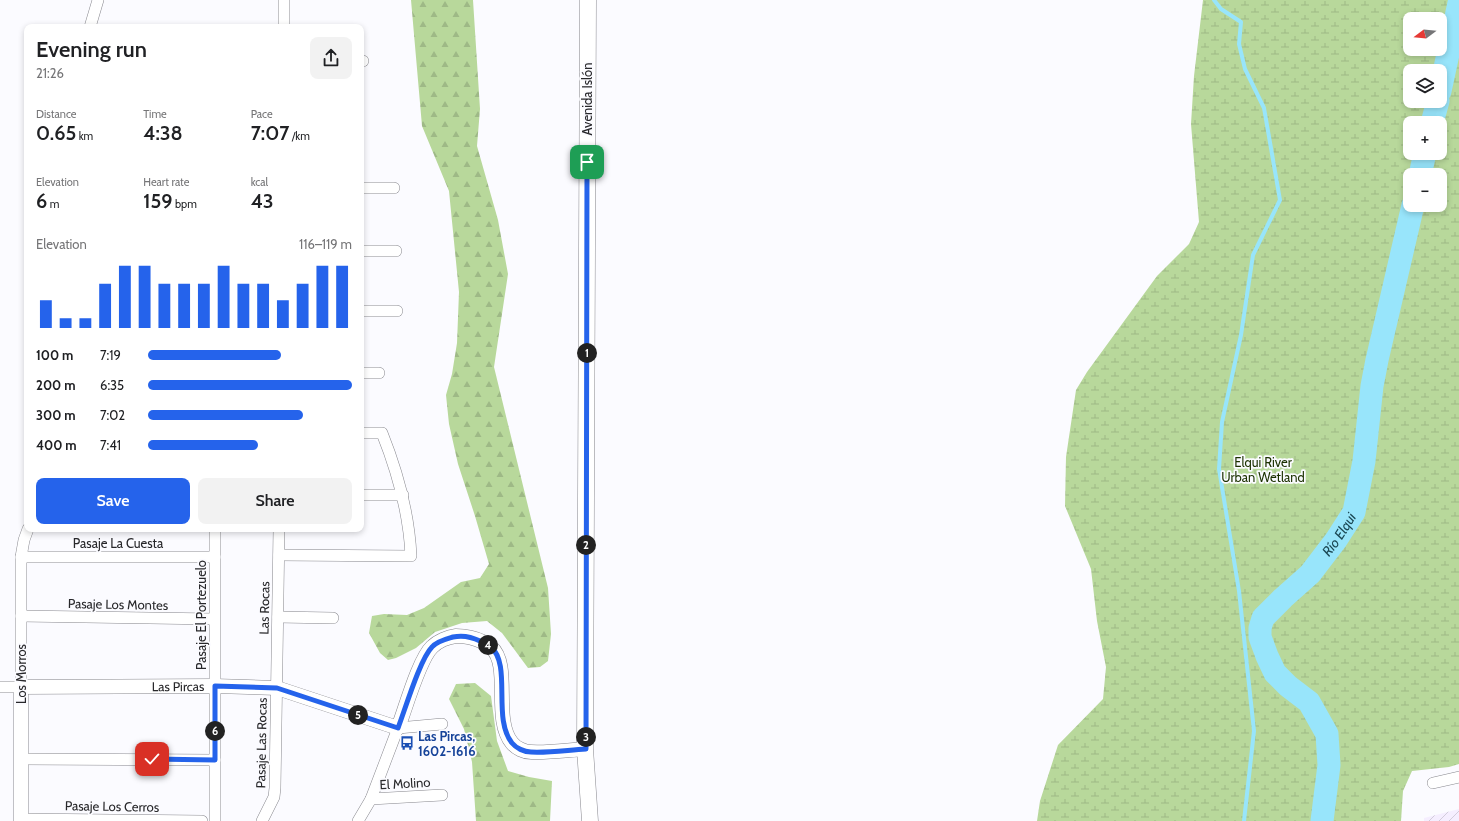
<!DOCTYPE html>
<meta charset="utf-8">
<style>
:root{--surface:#fff;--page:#f2f2f2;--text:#202124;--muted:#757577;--accent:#2563eb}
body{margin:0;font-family:Cabin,sans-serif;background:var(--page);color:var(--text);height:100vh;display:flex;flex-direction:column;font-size:15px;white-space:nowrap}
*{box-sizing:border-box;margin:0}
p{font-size:13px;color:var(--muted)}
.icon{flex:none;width:22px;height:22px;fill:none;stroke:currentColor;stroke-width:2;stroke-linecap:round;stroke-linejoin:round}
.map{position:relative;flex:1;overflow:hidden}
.drawer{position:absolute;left:24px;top:24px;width:340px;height:508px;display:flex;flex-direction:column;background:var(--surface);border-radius:8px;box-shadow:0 2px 6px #0003}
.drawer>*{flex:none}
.needle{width:26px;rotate:254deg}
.fabs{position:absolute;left:1403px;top:12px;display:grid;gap:8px}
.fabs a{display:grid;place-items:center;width:44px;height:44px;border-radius:8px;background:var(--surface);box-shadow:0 2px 6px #0003;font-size:20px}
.pin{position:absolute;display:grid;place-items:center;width:34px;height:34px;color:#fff;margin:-17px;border-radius:8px;box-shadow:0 2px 6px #0006}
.km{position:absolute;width:20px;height:20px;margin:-10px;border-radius:50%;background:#222;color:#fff;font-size:11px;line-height:20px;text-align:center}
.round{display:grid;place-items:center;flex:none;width:42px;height:42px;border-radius:8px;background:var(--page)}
.overview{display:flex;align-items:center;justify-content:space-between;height:68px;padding:0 12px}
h1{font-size:22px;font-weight:600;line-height:30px}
.figures{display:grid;grid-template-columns:repeat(3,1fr);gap:6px;height:68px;padding:4px 12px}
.figures div{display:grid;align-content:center}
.figures b{font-size:20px;font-weight:600}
.figures small{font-size:11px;font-weight:400}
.figures p{font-size:11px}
.chart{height:112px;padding:8px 12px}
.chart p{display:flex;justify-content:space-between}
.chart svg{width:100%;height:72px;margin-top:4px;stroke:var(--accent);stroke-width:6}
.button{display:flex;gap:8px;margin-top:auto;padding:8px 12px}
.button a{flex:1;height:46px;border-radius:8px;background:var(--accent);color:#fff;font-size:16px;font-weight:600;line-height:46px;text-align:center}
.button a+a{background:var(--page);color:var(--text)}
ul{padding:0 12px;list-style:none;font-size:13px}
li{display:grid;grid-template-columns:64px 48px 1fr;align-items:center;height:30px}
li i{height:10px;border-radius:5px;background:var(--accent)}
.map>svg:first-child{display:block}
.industrial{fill:url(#industrial-furrows)}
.forest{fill:url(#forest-firs)}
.wetland{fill:url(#wetland-marsh);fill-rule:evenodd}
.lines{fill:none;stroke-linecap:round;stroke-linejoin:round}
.stream{stroke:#98e5fb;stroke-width:4}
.river{stroke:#98e5fb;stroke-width:23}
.minor-casing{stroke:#88888e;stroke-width:12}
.tertiary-casing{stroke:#88888e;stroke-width:15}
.secondary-casing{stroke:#88888e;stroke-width:17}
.minor{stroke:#fff;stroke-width:11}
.tertiary{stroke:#fff;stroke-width:14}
.secondary{stroke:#fff;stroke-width:16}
.route-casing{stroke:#fff;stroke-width:8}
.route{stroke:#2563eb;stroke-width:5}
.labels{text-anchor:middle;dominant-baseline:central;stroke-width:3.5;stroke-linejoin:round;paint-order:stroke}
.street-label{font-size:13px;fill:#28282b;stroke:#fbfbff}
.park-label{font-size:13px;fill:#1c3100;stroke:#fbfbff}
.transit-label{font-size:13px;font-weight:bold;fill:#164399;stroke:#fbfbff;text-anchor:start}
.water-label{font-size:14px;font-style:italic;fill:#1b4854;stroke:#fbfbff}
</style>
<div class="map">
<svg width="1459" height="821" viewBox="0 0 1459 821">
<defs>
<pattern id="industrial-furrows" width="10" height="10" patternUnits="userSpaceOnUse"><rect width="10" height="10" fill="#f5eeff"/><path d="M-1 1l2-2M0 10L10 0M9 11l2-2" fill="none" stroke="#d2ccdb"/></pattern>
<pattern id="forest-firs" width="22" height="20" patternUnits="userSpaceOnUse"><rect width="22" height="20" fill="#b8d89b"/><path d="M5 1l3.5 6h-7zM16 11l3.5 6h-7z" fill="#9eb986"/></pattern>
<pattern id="wetland-marsh" width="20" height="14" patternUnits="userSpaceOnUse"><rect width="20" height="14" fill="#b8d89b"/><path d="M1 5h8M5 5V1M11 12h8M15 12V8" fill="none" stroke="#9eb986"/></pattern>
</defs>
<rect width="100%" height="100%" fill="#fbfbff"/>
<path class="industrial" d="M 1459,809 L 1459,821 L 1424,821 L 1424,818 Z"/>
<g class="forest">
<path d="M 411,0 L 473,0 L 480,109 L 477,146 L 498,220 L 508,274 L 494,367 L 548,588 L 551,634 L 548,661 L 540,667 L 528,668 L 502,633 L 487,621 L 462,623 L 435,632 L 416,648 L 396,658 L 388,660 L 380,653 L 369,633 L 372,616 L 384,614 L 407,615 L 424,608 L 461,582 L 480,578 L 489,564 L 475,516 L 458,464 L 449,424 L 446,395 L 452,374 L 457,343 L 459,292 L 449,191 L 422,126 Z"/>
<path d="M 475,683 L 491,696 L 497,741 L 508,771 L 529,777 L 552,781 L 550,821 L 476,821 L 472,762 L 464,729 L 449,699 L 456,684 Z"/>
</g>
<path class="wetland" d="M 1203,0 L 1459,0 L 1459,764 L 1449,767 L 1412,771 L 1403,791 L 1401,821 L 1037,821 L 1040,801 L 1058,745 L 1103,699 L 1106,667 L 1097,621 L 1091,569 L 1065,506 L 1066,457 L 1076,390 L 1087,372 L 1157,276 L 1189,244 L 1199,222 L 1191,124 L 1194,76 ZM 1410,19 L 1440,19 L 1440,49 L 1410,49 ZM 1410,71 L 1440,71 L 1440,101 L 1410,101 ZM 1410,123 L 1440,123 L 1440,153 L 1410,153 ZM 1410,175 L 1440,175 L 1440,205 L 1410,205 Z"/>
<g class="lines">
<path class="stream" d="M 1214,0 L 1221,9 L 1241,22 L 1239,44 L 1245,69 L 1264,108 L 1280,200 L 1253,255 L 1241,335 L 1222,422 L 1219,469 L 1239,591 L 1254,731 L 1244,821"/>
<g class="river">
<path d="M 1440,91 L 1459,3"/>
<path d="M 1432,123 L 1438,101"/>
<path d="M 1420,175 L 1425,153"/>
<path id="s1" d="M 1322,821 L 1329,765 L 1327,734 L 1309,702 L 1288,686 L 1275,673 L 1267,656 L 1260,637 L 1260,628 L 1263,618 L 1283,598 L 1310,574 L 1336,540 L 1354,512 L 1364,461 L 1372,386 L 1377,360 L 1413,205"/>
</g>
<defs>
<g id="minor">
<path d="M 284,0 L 284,27"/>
<path d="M 90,27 L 98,0"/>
<path d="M 361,61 L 363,61"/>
<path d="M 361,188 L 394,188"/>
<path d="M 361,251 L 396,251"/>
<path d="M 361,311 L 397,311"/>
<path d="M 361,373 L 379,373"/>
<path d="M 361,495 L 403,495"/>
<path d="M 279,555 L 411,556 C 409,513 398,473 382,433 L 361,433"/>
<path d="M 21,557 L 215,557"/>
<path d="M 21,616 L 214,619"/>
<path d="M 278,617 L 333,618"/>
<path d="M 0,687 L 21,687 L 21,557 L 24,540 L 28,529"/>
<path d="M 22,759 L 215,760"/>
<path d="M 1433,783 L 1459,777"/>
<path d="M 371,799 L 442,795"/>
<path d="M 21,819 L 202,821"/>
<path d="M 215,821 L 215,529"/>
<path d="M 262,821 L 274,797 L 275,788 L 279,529"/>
<path d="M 358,821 L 371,799 L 398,728 L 442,724"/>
</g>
<g id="tertiary">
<path id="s2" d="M 21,821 L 21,687 L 215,686 L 277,688 L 398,728 C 405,710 419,659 432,647 C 438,641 448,637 456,636 C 466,636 475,638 483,642 C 485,644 488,645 491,647 C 512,665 492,719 512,743 C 516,748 524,752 531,752 C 548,753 568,750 585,749"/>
</g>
<path id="secondary" d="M 588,0 L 585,749 L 590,821"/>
</defs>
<use href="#minor" class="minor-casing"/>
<use href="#tertiary" class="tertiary-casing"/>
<use href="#secondary" class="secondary-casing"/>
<use href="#minor" class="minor"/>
<use href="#tertiary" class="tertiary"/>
<use href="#secondary" class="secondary"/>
</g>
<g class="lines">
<defs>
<path id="route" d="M 152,759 L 215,760 L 215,686 L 277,688 L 398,728 C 405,710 420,659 432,647 C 437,641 446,639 453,637 C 462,635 472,637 480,641 C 483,643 488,645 491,647 C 512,665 492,719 512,743 C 516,748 524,752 531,752 C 548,753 568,750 586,749 L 587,162"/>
</defs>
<use href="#route" class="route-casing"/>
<use href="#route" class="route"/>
</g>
<defs>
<symbol id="bus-bare" viewBox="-9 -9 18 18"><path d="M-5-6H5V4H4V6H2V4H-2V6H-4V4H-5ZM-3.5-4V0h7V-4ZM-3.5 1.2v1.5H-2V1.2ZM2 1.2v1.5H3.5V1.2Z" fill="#1a4fb4" stroke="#fbfbff" stroke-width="2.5" paint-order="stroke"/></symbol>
</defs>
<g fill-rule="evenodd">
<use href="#bus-bare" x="397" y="733" width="20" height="20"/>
</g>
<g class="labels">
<g class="street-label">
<text transform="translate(587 99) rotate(-90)">Avenida Islón</text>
<text x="118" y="543">Pasaje La Cuesta</text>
<text transform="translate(118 604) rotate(1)">Pasaje Los Montes</text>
<text transform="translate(264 608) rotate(-89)">Las Rocas</text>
<text transform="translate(201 615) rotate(-90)">Pasaje El Portezuelo</text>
<text transform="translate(21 674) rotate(-90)">Los Morros</text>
<text stroke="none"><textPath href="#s2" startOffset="291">Las Pircas</textPath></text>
<text transform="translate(261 743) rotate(-89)">Pasaje Las Rocas</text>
<text transform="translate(405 783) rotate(-3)">El Molino</text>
<text transform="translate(112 806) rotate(1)">Pasaje Los Cerros</text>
</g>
<g class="park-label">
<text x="1263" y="462">Elqui River<tspan x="1263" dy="15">Urban Wetland</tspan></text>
</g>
<g class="transit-label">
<text x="418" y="736">Las Pircas,<tspan x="418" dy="15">1602-1616</tspan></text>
</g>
<g class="water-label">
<text stroke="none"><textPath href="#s1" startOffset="341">Río Elqui</textPath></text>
</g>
</g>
</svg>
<div class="fabs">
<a><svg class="needle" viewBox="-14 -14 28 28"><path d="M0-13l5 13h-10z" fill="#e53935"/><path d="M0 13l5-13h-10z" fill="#757577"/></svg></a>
<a><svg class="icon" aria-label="layers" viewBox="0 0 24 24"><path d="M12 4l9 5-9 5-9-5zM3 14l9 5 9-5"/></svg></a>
<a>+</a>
<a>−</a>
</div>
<div class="pin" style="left:587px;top:162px;background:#1e9e55"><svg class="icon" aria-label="arrive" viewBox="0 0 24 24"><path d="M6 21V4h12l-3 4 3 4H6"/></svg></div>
<div class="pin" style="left:152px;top:759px;background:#d93025"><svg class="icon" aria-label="check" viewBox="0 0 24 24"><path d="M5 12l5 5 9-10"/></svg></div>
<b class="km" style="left:587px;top:353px">1</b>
<b class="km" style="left:586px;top:545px">2</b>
<b class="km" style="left:586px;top:737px">3</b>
<b class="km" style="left:488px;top:645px">4</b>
<b class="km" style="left:358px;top:715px">5</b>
<b class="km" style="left:215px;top:731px">6</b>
<section class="drawer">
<div class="overview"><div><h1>Evening run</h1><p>21:26</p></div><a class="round"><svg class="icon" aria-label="share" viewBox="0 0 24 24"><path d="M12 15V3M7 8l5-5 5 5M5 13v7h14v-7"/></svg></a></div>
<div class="figures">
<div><p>Distance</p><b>0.65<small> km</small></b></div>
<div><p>Time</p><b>4:38</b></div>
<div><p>Pace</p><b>7:07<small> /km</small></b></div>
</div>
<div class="figures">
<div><p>Elevation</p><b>6<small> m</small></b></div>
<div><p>Heart rate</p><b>159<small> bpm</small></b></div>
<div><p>kcal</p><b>43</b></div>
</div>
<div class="chart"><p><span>Elevation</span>116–119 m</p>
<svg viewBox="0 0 160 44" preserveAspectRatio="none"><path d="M5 44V27M15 44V38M25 44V38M35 44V17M45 44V6M55 44V6M65 44V17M75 44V17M85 44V17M95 44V6M105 44V17M115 44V17M125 44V27M135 44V17M145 44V6M155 44V6"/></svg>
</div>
<ul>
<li><b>100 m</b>7:19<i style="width:65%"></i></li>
<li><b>200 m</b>6:35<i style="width:100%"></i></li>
<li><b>300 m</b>7:02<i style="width:76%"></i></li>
<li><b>400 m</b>7:41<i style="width:54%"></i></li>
</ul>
<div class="button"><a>Save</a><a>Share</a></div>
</section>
</div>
